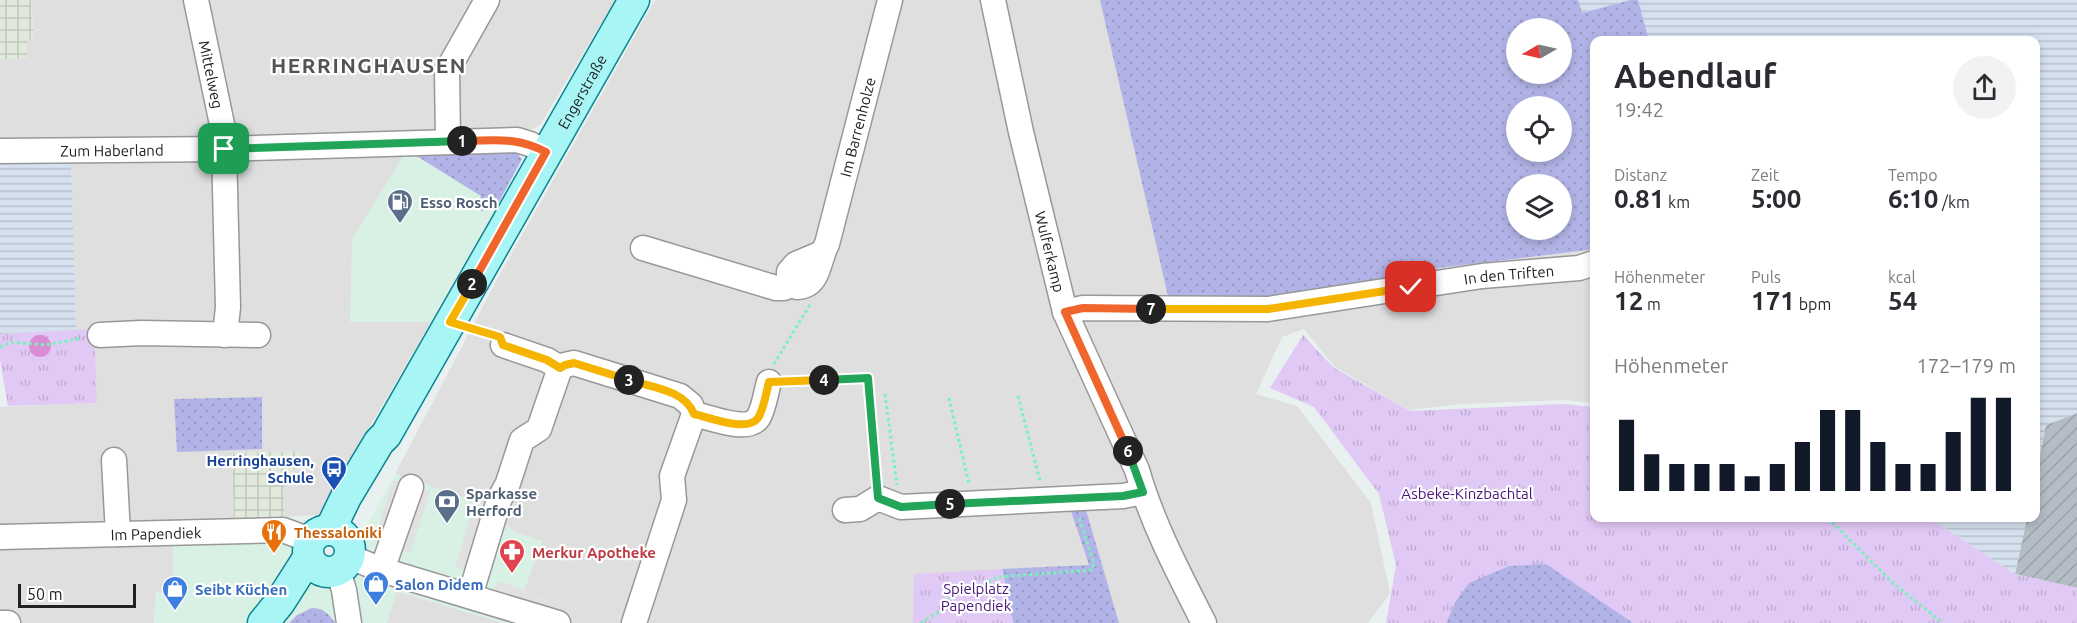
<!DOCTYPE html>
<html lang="de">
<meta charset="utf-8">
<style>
:root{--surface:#fff;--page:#f2f2f3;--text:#2b2b33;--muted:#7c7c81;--accent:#111827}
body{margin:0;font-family:Ubuntu,sans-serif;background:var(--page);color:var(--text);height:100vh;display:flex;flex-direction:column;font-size:22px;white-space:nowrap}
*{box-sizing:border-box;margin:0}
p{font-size:20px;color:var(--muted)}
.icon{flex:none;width:33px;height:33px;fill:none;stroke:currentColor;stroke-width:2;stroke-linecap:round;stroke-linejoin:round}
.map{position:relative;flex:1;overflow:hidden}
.drawer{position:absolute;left:1590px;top:36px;width:450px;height:486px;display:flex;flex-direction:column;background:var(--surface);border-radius:12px;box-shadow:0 3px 9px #0003}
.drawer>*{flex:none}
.needle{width:39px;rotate:261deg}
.buttons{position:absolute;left:1506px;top:18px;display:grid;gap:12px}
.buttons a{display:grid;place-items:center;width:66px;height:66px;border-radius:50%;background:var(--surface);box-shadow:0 3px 9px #0003;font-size:30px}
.scale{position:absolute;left:18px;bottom:15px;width:118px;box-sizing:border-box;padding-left:6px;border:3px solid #212121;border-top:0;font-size:16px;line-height:21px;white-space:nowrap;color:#212121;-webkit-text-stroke:4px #fff;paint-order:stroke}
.pin{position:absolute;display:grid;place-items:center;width:51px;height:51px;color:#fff;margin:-26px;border-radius:12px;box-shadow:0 3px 9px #0006}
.km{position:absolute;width:30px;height:30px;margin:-15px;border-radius:50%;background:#222;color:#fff;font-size:16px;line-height:30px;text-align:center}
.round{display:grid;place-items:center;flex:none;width:63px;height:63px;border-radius:32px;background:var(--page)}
.overview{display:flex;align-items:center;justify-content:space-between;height:102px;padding:0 24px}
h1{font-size:33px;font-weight:600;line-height:45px}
.figures{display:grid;grid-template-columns:repeat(3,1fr);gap:9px;height:102px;padding:6px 24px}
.figures div{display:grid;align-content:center}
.figures b{font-size:26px;font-weight:600}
.figures small{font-size:16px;font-weight:400}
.figures p{font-size:16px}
.chart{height:168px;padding:12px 24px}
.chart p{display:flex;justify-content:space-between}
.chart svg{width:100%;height:108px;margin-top:6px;stroke:var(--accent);stroke-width:6}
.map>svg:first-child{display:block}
.residential{fill:#dedfde}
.commercial{fill:#d9f0e4}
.industrial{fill:url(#industrial-grid)}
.construction{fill:url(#construction-furrows)}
.farmland{fill:url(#farmland-rules)}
.grass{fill:url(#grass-dots);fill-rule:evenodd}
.park{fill:url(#park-tufts)}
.pitch{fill:#da8cd5}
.parking{fill:#e1e1e1}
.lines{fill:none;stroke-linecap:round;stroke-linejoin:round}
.minor-casing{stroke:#989898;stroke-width:27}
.major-casing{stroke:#0a8493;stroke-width:33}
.path{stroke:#79f1bb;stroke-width:3;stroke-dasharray:3 3;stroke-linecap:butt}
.minor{stroke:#fff;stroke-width:24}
.major{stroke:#a8f5f6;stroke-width:30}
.split-1-casing{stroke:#fff;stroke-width:12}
.split-2-casing{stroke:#fff;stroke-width:12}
.split-3-casing{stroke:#fff;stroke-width:12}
.split-4-casing{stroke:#fff;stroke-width:12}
.split-5-casing{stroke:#fff;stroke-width:12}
.split-6-casing{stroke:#fff;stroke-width:12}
.split-7-casing{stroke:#fff;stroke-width:12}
.split-8-casing{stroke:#fff;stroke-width:12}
.split-1{stroke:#22a559;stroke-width:8}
.split-2{stroke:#f0652b;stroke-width:8}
.split-3{stroke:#f5b400;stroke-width:8}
.split-4{stroke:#f5b400;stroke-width:8}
.split-5{stroke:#22a559;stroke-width:8}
.split-6{stroke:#22a559;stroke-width:8}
.split-7{stroke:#f0652b;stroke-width:8}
.split-8{stroke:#f5b400;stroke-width:8}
.labels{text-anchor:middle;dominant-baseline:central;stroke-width:4.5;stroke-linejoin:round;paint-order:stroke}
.street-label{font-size:15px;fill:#212121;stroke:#fff}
.service-label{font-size:15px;font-weight:bold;fill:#4e5e75;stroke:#fff;text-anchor:start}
.transit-label{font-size:15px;font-weight:bold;fill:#164399;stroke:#fff;text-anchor:end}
.park-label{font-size:15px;fill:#4a137a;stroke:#fff}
.food-label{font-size:15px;font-weight:bold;fill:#c56008;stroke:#fff;text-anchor:start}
.health-label{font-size:15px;font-weight:bold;fill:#be3a42;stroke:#fff;text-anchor:start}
.shop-label{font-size:15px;font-weight:bold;fill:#366cbe;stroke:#fff;text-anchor:start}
.district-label{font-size:21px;font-weight:bold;letter-spacing:1.5px;fill:#545454;stroke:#fff}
</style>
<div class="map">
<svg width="2077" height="623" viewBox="0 0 2077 623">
<defs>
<pattern id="industrial-grid" width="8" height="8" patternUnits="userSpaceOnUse" patternTransform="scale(1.5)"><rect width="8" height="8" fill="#e0e9db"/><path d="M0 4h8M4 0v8" fill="none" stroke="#c0c8bc"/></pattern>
<pattern id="construction-furrows" width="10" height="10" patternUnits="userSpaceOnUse" patternTransform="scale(1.5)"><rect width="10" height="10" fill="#b4bdc5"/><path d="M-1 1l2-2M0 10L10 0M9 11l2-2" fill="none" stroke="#9aa2a9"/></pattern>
<pattern id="farmland-rules" width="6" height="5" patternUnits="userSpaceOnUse" patternTransform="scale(1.5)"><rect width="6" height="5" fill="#d5e1ee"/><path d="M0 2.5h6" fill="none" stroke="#b7c1cc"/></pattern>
<pattern id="grass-dots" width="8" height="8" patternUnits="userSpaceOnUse" patternTransform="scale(1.5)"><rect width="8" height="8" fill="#b2b4e7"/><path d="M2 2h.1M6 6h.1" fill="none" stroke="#999ac6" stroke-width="1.8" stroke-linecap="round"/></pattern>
<pattern id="park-tufts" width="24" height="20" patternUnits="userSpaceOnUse" patternTransform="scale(1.5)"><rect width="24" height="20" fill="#e1c9f6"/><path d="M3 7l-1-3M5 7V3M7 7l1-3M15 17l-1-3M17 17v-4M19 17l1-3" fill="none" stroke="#c1acd3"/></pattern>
</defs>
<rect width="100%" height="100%" fill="#e8f0f0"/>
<g class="residential">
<path d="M 31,0 L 615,0 L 540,125 L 532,129 L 520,129 L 351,322 L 431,322 L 318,515 L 285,517 L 284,491 L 301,451 L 232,453 L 234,518 L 182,521 L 173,542 L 174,592 L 156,592 L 154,623 L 0,623 L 0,407 L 97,403 L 93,329 L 76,331 L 71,157 L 0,157 L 0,59 L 27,58 L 27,39 L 34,38 Z"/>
<path d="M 655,0 L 1100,0 L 1169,296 L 1430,269 L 1587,250 L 1594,247 L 1594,403 L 1564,400 L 1462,404 L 1409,410 L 1334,366 L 1304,329 L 1282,337 L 1256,394 L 1297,406 L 1371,503 L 1390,593 L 1368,623 L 1119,623 L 1084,504 L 1070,505 L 1089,566 L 915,574 L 913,623 L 512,623 L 542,541 L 514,532 L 488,506 L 395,474 L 500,274 Z"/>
<path d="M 396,591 L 503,623 L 387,623 Z"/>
</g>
<g class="commercial">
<path d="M 407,150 L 481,196 L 494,207 L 499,202 L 431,322 L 350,322 L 352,239 Z"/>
<path d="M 395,474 L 488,506 L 514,532 L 542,541 L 512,623 L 503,623 L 397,591 L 387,623 L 335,623 L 329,614 L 297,615 L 289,623 L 154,623 L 156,592 L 174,592 L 173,542 L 290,539 L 319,570 L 339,573 L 354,570 L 369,522 Z"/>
</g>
<g class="industrial">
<path d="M 0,0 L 31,0 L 34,39 L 27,39 L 27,58 L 0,59 Z"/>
<path d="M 301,451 L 284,491 L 285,517 L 234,518 L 232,453 Z"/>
</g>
<path class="construction" d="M 2077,413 L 2077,588 L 2015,574 L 2027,518 L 2036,518 L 2036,476 L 2046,425 Z"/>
<g class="farmland">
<path d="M 1578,0 L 1630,0 L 1581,13 Z"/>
<path d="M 1638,0 L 2077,0 L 2077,413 L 2046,425 L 2036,476 L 2036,40 L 1649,40 Z"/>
<path d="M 0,157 L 71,157 L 76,331 L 0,334 Z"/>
<path d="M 1929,518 L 2027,518 L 2015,574 Z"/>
</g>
<g class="grass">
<path d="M 1100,0 L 1578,0 L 1582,13 L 1630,0 L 1638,0 L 1649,40 L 1594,40 L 1594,247 L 1588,250 L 1430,269 L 1272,299 L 1168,296 ZM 1516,28 L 1562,28 L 1562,74 L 1516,74 ZM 1516,106 L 1562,106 L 1562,152 L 1516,152 ZM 1516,184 L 1562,184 L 1562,230 L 1516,230 Z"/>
<path d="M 407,150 L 514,150 L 522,159 L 499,202 L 494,207 L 482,211 L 475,206 L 481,196 Z"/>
<path d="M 262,397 L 262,449 L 177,452 L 174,399 Z"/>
<path d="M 1084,503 L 1119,623 L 1013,623 L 1002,569 L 1089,565 L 1069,505 Z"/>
<path d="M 1559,518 L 1716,623 L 1446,623 L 1472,563 Z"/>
<path d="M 312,608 C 323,608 329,614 335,623 L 289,623 L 297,615 Z"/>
</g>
<g class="park">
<path d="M 94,329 L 97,403 L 8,406 L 0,360 L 0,334 Z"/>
<path d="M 1303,335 L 1333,367 L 1410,411 L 1563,404 L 1594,407 L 1594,518 L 1929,518 L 2015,574 L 2077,588 L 2077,623 L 1633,623 L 1546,564 L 1509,566 L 1469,583 L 1456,601 L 1446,623 L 1386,623 L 1396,565 L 1379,494 L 1314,407 L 1270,388 Z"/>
<path d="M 1002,569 L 1013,623 L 913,623 L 914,574 Z"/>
</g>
<circle class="pitch" cx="40" cy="346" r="11"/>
<g class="parking">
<path d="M 811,236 L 814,244 L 780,267 L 786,246 Z"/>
<path d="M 1101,478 L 1102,490 L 1062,492 L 1061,481 Z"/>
<path d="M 393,480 L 430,492 L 410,553 L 374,541 Z"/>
<path d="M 1031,482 L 1031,493 L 992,496 L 991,484 Z"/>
<path d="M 472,511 L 486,516 L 468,571 L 455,567 Z"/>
<path d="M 498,581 L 550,599 L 546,610 L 494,591 Z"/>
</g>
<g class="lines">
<defs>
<g id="minor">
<path id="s1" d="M 196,0 L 223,129 L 224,149 L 228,307 L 225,335"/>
<path id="s2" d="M 993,0 L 1021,132 L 1065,312 L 1137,470 C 1152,523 1179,574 1204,623"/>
<path d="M 448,141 L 447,71 L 487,0"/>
<path id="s3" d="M 0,151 L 224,149 L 517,140 L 530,144 L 546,152"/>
<path d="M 643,248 L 776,288 L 784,288 L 792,283"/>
<path id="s4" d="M 822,253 L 796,264 L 789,272 L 789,278 L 797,287 C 820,286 818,260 827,244 L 890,0"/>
<path id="s5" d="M 1065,312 L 1083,308 L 1268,309 L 1482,276 L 1579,268 L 1594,263"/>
<path d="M 100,335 L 141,333 L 258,335"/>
<path d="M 503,345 L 547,360 L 560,368"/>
<path d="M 694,414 C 709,417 747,433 758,418 C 764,409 766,392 769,382"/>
<path d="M 114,460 L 118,534"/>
<path d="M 845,510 L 860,509 L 878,498 L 901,507 L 1123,496 L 1143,492"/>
<path id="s6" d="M 0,537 L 283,530 L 310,540"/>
<path d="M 350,557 L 382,570 L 558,623"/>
<path d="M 382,570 L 411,487"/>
<path d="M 338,571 L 344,590 L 349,623"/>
<path d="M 470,596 L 499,500 L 508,483 L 522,440 L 539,429 L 560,368 L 565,365 L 574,363 L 680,396 L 691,405 L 694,414 L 672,476 L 674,500 L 634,623"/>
<path d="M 0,623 L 8,623"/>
</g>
<g id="major">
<circle cx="329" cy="551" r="21"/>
<path id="s7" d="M 330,530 L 346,497 L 379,442 L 386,435 L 634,0"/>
<path d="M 263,623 L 280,602 L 308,558"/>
</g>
</defs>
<use href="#minor" class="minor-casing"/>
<use href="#major" class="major-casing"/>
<g class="path">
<path d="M 472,328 L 489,333"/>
<path d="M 0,347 L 12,342 L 46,345 L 81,338"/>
<path d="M 774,364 L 811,303"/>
<path d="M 787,381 L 869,378 L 876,479"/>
<path d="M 885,394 L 897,485"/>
<path d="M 1018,396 L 1040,481"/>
<path d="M 949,398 L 969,484"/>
<path d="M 1828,518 L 1893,583 L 1943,623"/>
<path d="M 921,623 L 945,608 L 951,593 L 975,589 L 998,577 L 1092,570 L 1094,564 L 1079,517"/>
</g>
<use href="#minor" class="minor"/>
<use href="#major" class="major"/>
</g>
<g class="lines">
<defs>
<path id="split-1" d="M 224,149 L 462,141"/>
<path id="split-2" d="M 462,141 C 496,141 515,136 546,152 L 472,284"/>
<path id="split-3" d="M 472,284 L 450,322 L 500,337 L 503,345 L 547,360 L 560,368 L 565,365 L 574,363 L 629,380"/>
<path id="split-4" d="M 629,380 C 651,387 685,390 694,414 C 709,417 747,433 758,418 C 764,409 766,393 769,382 L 824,380"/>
<path id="split-5" d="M 824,380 L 868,378 L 878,498 L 901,507 L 950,504"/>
<path id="split-6" d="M 950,504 L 1123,496 L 1143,492 L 1128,451"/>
<path id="split-7" d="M 1128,451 L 1065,312 L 1083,308 L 1151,309"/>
<path id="split-8" d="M 1151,309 L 1268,309 L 1411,287"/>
</defs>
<use href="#split-1" class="split-1-casing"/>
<use href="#split-2" class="split-2-casing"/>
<use href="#split-3" class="split-3-casing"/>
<use href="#split-4" class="split-4-casing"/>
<use href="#split-5" class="split-5-casing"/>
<use href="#split-6" class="split-6-casing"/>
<use href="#split-7" class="split-7-casing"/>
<use href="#split-8" class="split-8-casing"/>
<use href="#split-1" class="split-1"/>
<use href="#split-2" class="split-2"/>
<use href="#split-3" class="split-3"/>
<use href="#split-4" class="split-4"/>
<use href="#split-5" class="split-5"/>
<use href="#split-6" class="split-6"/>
<use href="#split-7" class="split-7"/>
<use href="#split-8" class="split-8"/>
</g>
<defs>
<symbol id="fuel-pin" viewBox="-11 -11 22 30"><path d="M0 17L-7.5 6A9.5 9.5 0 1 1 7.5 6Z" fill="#5c6f8a" stroke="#fff"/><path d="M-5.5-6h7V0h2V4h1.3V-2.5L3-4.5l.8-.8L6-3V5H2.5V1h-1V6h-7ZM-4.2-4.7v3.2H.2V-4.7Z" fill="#fff"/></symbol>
<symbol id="bus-pin" viewBox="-11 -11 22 30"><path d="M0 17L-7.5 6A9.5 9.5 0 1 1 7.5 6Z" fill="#1a4fb4" stroke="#fff"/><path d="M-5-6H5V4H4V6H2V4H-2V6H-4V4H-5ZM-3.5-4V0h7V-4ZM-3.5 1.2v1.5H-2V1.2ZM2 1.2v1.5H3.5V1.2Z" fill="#fff"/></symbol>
<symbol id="bank-pin" viewBox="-11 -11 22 30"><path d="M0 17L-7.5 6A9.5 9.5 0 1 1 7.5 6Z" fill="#5c6f8a" stroke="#fff"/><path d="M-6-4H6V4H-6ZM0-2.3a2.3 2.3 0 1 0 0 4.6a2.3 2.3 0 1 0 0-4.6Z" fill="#fff"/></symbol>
<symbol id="restaurant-pin" viewBox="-11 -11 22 30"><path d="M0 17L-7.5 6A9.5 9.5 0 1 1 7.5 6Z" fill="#e8710a" stroke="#fff"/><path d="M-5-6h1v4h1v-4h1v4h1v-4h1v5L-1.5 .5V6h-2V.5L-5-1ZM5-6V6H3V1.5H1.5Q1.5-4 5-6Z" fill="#fff"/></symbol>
<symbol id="pharmacy-pin" viewBox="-11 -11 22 30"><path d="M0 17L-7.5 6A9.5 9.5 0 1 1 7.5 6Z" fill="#e0444e" stroke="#fff"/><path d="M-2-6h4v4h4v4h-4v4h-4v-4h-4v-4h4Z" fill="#fff"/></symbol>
<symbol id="shop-pin" viewBox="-11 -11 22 30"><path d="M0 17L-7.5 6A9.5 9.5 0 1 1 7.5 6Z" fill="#3f7fe0" stroke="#fff"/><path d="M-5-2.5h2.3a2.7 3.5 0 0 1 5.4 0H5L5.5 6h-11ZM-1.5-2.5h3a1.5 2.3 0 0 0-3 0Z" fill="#fff"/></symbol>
</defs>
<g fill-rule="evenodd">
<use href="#fuel-pin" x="385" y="187" width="30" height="40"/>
<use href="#bus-pin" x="319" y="454" width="30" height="40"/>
<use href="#bank-pin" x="432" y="487" width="30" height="40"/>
<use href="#restaurant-pin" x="259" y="517" width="30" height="40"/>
<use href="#pharmacy-pin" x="497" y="537" width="30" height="40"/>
<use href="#shop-pin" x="361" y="569" width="30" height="40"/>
<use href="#shop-pin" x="160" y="574" width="30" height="40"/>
</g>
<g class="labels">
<g class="street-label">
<text stroke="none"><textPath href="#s1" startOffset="76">Mittelweg</textPath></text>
<text stroke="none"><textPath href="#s7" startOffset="506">Engerstraße</textPath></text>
<text stroke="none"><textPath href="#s4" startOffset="234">Im Barrenholze</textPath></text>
<text stroke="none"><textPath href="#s3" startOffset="112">Zum Haberland</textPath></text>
<text stroke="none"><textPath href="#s2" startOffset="258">Wulferkamp</textPath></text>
<text stroke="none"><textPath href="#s5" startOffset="447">In den Triften</textPath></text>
<text stroke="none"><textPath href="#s6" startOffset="156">Im Papendiek</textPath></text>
</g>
<g class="service-label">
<text x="420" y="202">Esso Rosch</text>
<text x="466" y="493">Sparkasse<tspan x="466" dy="17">Herford</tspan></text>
</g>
<g class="transit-label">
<text x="314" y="460">Herringhausen,<tspan x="314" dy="17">Schule</tspan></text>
</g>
<g class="park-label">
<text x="1467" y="493">Asbeke-Kinzbachtal</text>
<text x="976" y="588">Spielplatz<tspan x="976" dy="17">Papendiek</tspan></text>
</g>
<g class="food-label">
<text x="294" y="532">Thessaloniki</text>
</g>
<g class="health-label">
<text x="532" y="552">Merkur Apotheke</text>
</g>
<g class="shop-label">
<text x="395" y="584">Salon Didem</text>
<text x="195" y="589">Seibt Küchen</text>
</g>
<g class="district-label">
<text x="369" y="65">HERRINGHAUSEN</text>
</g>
</g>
</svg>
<div class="buttons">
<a><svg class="needle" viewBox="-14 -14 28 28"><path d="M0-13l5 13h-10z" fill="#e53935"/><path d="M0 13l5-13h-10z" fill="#7c7c81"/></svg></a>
<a><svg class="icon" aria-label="locate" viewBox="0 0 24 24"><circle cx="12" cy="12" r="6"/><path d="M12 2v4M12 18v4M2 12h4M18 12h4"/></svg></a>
<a><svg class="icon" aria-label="layers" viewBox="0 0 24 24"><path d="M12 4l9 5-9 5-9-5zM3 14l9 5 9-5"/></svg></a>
</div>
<div class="scale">50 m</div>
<div class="pin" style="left:224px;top:149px;background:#1e9e55"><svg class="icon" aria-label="arrive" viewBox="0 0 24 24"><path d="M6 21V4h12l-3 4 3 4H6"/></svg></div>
<div class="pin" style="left:1411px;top:287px;background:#d93025"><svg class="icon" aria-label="check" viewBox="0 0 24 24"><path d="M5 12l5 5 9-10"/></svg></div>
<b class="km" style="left:462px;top:141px">1</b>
<b class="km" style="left:472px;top:284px">2</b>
<b class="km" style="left:629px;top:380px">3</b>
<b class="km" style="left:824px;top:380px">4</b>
<b class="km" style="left:950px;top:504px">5</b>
<b class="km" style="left:1128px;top:451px">6</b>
<b class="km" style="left:1151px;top:309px">7</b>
<section class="drawer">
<div class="overview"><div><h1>Abendlauf</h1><p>19:42</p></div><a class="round"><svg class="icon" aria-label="share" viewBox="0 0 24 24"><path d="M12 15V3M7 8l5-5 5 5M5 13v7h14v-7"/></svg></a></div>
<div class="figures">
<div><p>Distanz</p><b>0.81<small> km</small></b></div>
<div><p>Zeit</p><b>5:00</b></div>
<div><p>Tempo</p><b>6:10<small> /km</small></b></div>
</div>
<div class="figures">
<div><p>Höhenmeter</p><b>12<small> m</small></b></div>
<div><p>Puls</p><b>171<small> bpm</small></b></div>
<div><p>kcal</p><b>54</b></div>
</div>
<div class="chart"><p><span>Höhenmeter</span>172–179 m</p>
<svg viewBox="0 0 160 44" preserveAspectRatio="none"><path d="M5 44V15M15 44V29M25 44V33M35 44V33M45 44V33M55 44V38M65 44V33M75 44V24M85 44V11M95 44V11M105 44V24M115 44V33M125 44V33M135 44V20M145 44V6M155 44V6"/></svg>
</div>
</section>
</div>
